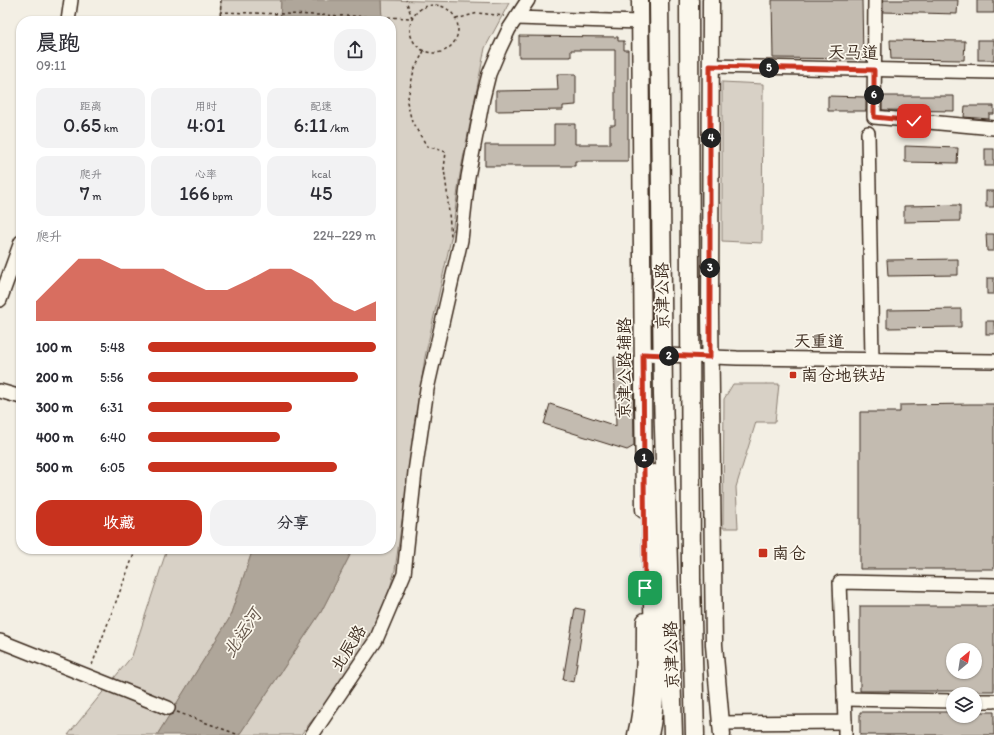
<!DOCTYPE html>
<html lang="zh">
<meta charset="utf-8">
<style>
:root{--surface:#fff;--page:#f2f2f3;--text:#2b2b33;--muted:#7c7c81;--accent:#c8321e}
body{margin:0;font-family:Itim,"LXGW WenKai TC",sans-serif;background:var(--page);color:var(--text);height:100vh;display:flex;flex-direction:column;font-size:15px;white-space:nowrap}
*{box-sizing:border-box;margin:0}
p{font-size:13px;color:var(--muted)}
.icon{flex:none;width:22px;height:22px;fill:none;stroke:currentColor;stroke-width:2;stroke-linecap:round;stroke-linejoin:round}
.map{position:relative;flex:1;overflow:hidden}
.side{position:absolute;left:16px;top:16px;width:380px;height:538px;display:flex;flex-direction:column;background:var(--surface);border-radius:16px;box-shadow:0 1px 3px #0004}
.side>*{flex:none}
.needle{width:26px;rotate:30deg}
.controls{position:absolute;left:946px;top:643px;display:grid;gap:8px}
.controls a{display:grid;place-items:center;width:36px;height:36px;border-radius:50%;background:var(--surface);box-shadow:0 1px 3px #0004;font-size:20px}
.pin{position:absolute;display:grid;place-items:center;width:34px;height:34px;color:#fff;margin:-17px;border-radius:8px;box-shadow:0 2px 6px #0006}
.km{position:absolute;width:20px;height:20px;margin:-10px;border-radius:50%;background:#222;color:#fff;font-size:11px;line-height:20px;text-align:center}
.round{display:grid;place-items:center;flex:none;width:42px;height:42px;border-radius:16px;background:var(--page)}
.overview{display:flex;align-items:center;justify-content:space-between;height:68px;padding:0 20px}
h1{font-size:22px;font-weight:600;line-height:30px}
.stats{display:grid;grid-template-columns:repeat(3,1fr);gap:6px;height:68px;padding:4px 20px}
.stats div{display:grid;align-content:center;border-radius:10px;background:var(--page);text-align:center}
.stats b{font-size:20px;font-weight:600}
.stats small{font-size:11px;font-weight:400}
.stats p{font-size:11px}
.chart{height:112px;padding:8px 20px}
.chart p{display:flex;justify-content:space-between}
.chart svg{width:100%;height:72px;margin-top:4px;fill:var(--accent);opacity:.7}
.cta{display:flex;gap:8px;margin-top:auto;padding:8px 20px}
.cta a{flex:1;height:46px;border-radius:16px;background:var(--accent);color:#fff;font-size:16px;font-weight:600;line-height:46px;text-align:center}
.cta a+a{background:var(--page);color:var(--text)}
ul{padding:0 20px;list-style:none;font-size:13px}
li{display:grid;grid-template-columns:64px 48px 1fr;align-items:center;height:30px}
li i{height:10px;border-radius:5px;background:var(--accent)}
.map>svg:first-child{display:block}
.green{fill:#d8d1c6;stroke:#8a7e72}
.water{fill:#afa69a;stroke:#817468}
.building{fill:#c3bbb0;stroke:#3b2a1e;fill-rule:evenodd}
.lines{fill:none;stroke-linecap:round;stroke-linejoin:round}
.minor-casing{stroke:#3b2a1e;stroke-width:16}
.major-casing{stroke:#3b2a1e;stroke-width:19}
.highway-casing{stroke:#3b2a1e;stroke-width:21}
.path{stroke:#3b2a1e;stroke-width:1.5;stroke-dasharray:3 3;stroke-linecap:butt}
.minor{stroke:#fbf7ec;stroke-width:13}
.major{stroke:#fbf7ec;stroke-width:16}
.highway{stroke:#fbf7ec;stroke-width:18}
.route-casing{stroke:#fff;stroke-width:8}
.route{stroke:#c8321e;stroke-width:5}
.poi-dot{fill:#c8321e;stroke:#fbf7ec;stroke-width:1.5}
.labels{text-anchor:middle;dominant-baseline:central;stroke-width:3.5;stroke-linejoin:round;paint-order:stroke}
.street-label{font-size:17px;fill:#3b2a1e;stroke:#fbf7ec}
.poi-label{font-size:17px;fill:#3b2a1e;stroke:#fbf7ec;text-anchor:start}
.water-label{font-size:18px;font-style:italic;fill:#645549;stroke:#fbf7ec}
</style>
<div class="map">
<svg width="994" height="735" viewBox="0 0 994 735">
<rect width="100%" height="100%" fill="#f3efe4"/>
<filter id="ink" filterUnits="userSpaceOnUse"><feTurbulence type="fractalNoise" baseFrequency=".025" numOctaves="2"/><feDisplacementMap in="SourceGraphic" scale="8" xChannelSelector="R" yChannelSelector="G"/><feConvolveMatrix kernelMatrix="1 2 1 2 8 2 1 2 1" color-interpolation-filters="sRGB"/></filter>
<g filter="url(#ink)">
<g class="green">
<path d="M 221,0 L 281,0 L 280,21 L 220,21 Z"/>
<path d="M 381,0 L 509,3 L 485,48 L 460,174 L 452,234 L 425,357 L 395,570 L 376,640 L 302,733 L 301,735 L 239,735 L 321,612 L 350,555 L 352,549 L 391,549 L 391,21 L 382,21 Z"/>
<path d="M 722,82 L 763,84 L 762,243 L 722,241 Z"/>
<path d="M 733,384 L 779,384 L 775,422 L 756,422 L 736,487 L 738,528 L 723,528 L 724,399 Z"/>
<path d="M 167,549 L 253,549 L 229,619 L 157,735 L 68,735 L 132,656 Z"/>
</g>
<g class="water">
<path d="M 281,0 L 381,0 L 382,21 L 280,21 Z"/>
<path d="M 253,549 L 352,549 L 350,555 L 321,612 L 239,735 L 157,735 L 229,619 Z"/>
</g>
<g class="building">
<path d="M 772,0 L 862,0 L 863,59 L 773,58 Z"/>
<path d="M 883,0 L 958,0 L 957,14 L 883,12 Z"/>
<rect x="977" y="0" width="17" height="13"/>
<path d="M 519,36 L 618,37 L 618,41 L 624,41 L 624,50 L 628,50 L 628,161 L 575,161 L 575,166 L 485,166 L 485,145 L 554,145 L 554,124 L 575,124 L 575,144 L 610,144 L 610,125 L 615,125 L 615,50 L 571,50 L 571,57 L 519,57 Z"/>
<path d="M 890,40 L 965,41 L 964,60 L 891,59 Z"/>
<rect x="978" y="40" width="16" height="20"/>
<path d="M 557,74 L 576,74 L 576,105 L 563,106 L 563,110 L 496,111 L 496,91 L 558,90 Z"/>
<path d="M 828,96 L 866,97 L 866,111 L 828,111 Z"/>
<path d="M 882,96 L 954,96 L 954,111 L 882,110 Z"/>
<path d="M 965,106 L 994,106 L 994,114 L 989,114 L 989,119 L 964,117 Z"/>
<path d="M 905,146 L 958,148 L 957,163 L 905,162 Z"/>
<rect x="985" y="149" width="9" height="17"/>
<rect x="986" y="191" width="8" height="16"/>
<path d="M 960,205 L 960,221 L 904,222 L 904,206 Z"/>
<path d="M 986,234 L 994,234 L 994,251 L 987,251 Z"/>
<path d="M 958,259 L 958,275 L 888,276 L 887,260 Z"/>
<rect x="987" y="278" width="7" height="16"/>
<path d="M 961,309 L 961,327 L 887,328 L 887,310 Z"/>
<rect x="986" y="321" width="8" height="13"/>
<path d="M 614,357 L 633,358 L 634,446 L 627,450 L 544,424 L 550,404 L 616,426 Z"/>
<path d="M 970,404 L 994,404 L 994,569 L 860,569 L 860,412 L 900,412 L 900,405 Z"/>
<path d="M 860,606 L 994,606 L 994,691 L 860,691 ZM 953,650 L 975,650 L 975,672 L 953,672 Z"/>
<path d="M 575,608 L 585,610 L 574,682 L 563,680 Z"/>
<path d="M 860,712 L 953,712 L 953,716 L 975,716 L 975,712 L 994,712 L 994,735 L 860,735 Z"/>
</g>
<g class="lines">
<defs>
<g id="minor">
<path d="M 875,0 L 874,117 L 994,128"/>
<path d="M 516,18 L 640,22"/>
<path d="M 68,21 L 71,0"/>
<path d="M 710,66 L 994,72"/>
<path d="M 868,133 L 872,359"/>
<path d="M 0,300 L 21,242"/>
<path d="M 643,354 L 737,358 L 994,361"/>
<path d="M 0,391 L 21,397"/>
<path d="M 0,641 L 168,708"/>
<path d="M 844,699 L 953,701"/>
<path d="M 975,701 L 994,701"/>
<path d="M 845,722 L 845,735"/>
<path d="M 721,723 L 845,722 L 840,582 L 994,585"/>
<path d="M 312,735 L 376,640 L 404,574 L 415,472 L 427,389 L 461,240 L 468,177 L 483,98 L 489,74 L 500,48 L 509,29 L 528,0"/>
</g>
<g id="major">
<path d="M 640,0 L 644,510"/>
<path d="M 711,0 L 710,313 L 714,645 L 722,735"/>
<path d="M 636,735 C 645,698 645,659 645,621"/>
</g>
<g id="highway">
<path d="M 659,0 L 663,395 L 673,735"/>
<path d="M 689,0 L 691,580 L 695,735"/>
<path d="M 649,735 C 656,704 655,672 654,641 C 653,587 649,527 654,474"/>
</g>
</defs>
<use href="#minor" class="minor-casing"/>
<use href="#major" class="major-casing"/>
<use href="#highway" class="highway-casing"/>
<g class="path">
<circle cx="434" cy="29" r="24"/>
<path d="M 220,12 L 412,18 L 406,0"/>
<path d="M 456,19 L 478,13 L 504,16"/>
<path d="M 220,21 L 221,0"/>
<path d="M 424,51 L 414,70 L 407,102 L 412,122 L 427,146 L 446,152 L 444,169 L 447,191 L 451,236"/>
<path d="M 92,665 L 136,549"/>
<path d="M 177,712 L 239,735"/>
</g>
<use href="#minor" class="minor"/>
<use href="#major" class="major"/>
<use href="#highway" class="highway"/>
</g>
</g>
<g class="lines" filter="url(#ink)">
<defs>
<path id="route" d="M 645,588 L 643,354 L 710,357 L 710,66 L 874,70 L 874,117 L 914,121"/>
</defs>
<use href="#route" class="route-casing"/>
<use href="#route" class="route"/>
</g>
<g class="poi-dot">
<rect x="789" y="371" width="8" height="8" rx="2"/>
<rect x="758" y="548" width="10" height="10" rx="2"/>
</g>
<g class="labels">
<g class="street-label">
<text transform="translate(853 52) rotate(1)">天马道</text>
<text transform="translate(662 296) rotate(-91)">京津公路</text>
<text transform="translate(819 341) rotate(1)">天重道</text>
<text transform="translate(624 368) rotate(-90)">京津公路辅路</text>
<text transform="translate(348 648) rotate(-58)">北辰路</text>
<text transform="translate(671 655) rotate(-92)">京津公路</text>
</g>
<g class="poi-label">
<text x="801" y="375">南仓地铁站</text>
<text x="772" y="553">南仓</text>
</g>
<g class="water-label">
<text transform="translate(242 633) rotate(-56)">北运河</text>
</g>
</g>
</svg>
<div class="controls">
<a><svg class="needle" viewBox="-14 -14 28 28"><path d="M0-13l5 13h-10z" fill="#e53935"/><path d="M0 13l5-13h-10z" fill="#7c7c81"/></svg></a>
<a><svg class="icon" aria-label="layers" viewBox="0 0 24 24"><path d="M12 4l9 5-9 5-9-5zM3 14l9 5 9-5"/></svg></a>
</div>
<div class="pin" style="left:645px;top:588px;background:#1e9e55"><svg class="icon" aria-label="arrive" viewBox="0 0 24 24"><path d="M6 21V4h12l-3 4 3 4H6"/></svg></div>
<div class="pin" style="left:914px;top:121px;background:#d93025"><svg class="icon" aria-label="check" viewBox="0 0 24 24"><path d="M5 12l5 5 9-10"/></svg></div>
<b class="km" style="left:644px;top:458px">1</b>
<b class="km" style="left:669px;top:356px">2</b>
<b class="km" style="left:710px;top:268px">3</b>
<b class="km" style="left:711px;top:138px">4</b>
<b class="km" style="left:769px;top:68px">5</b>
<b class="km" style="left:874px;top:95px">6</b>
<section class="side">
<div class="overview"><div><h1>晨跑</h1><p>09:11</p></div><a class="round"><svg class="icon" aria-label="share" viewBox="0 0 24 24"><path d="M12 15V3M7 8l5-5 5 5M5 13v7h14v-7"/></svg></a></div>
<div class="stats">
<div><p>距离</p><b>0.65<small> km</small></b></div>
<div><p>用时</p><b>4:01</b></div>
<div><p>配速</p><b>6:11<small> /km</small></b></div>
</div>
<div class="stats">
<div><p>爬升</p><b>7<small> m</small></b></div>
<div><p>心率</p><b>166<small> bpm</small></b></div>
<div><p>kcal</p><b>45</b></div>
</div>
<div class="chart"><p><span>爬升</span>224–229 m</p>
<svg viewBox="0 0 160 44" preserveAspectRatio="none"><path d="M0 44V32L10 19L20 6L30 6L40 12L50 12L60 12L70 19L80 25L90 25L100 19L110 12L120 12L130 19L140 32L150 38L160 32V44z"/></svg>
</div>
<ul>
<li><b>100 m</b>5:48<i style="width:100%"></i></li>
<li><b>200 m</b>5:56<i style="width:92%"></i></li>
<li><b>300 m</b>6:31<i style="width:63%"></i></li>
<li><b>400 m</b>6:40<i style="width:58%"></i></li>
<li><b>500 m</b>6:05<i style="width:83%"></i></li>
</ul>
<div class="cta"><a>收藏</a><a>分享</a></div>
</section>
</div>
